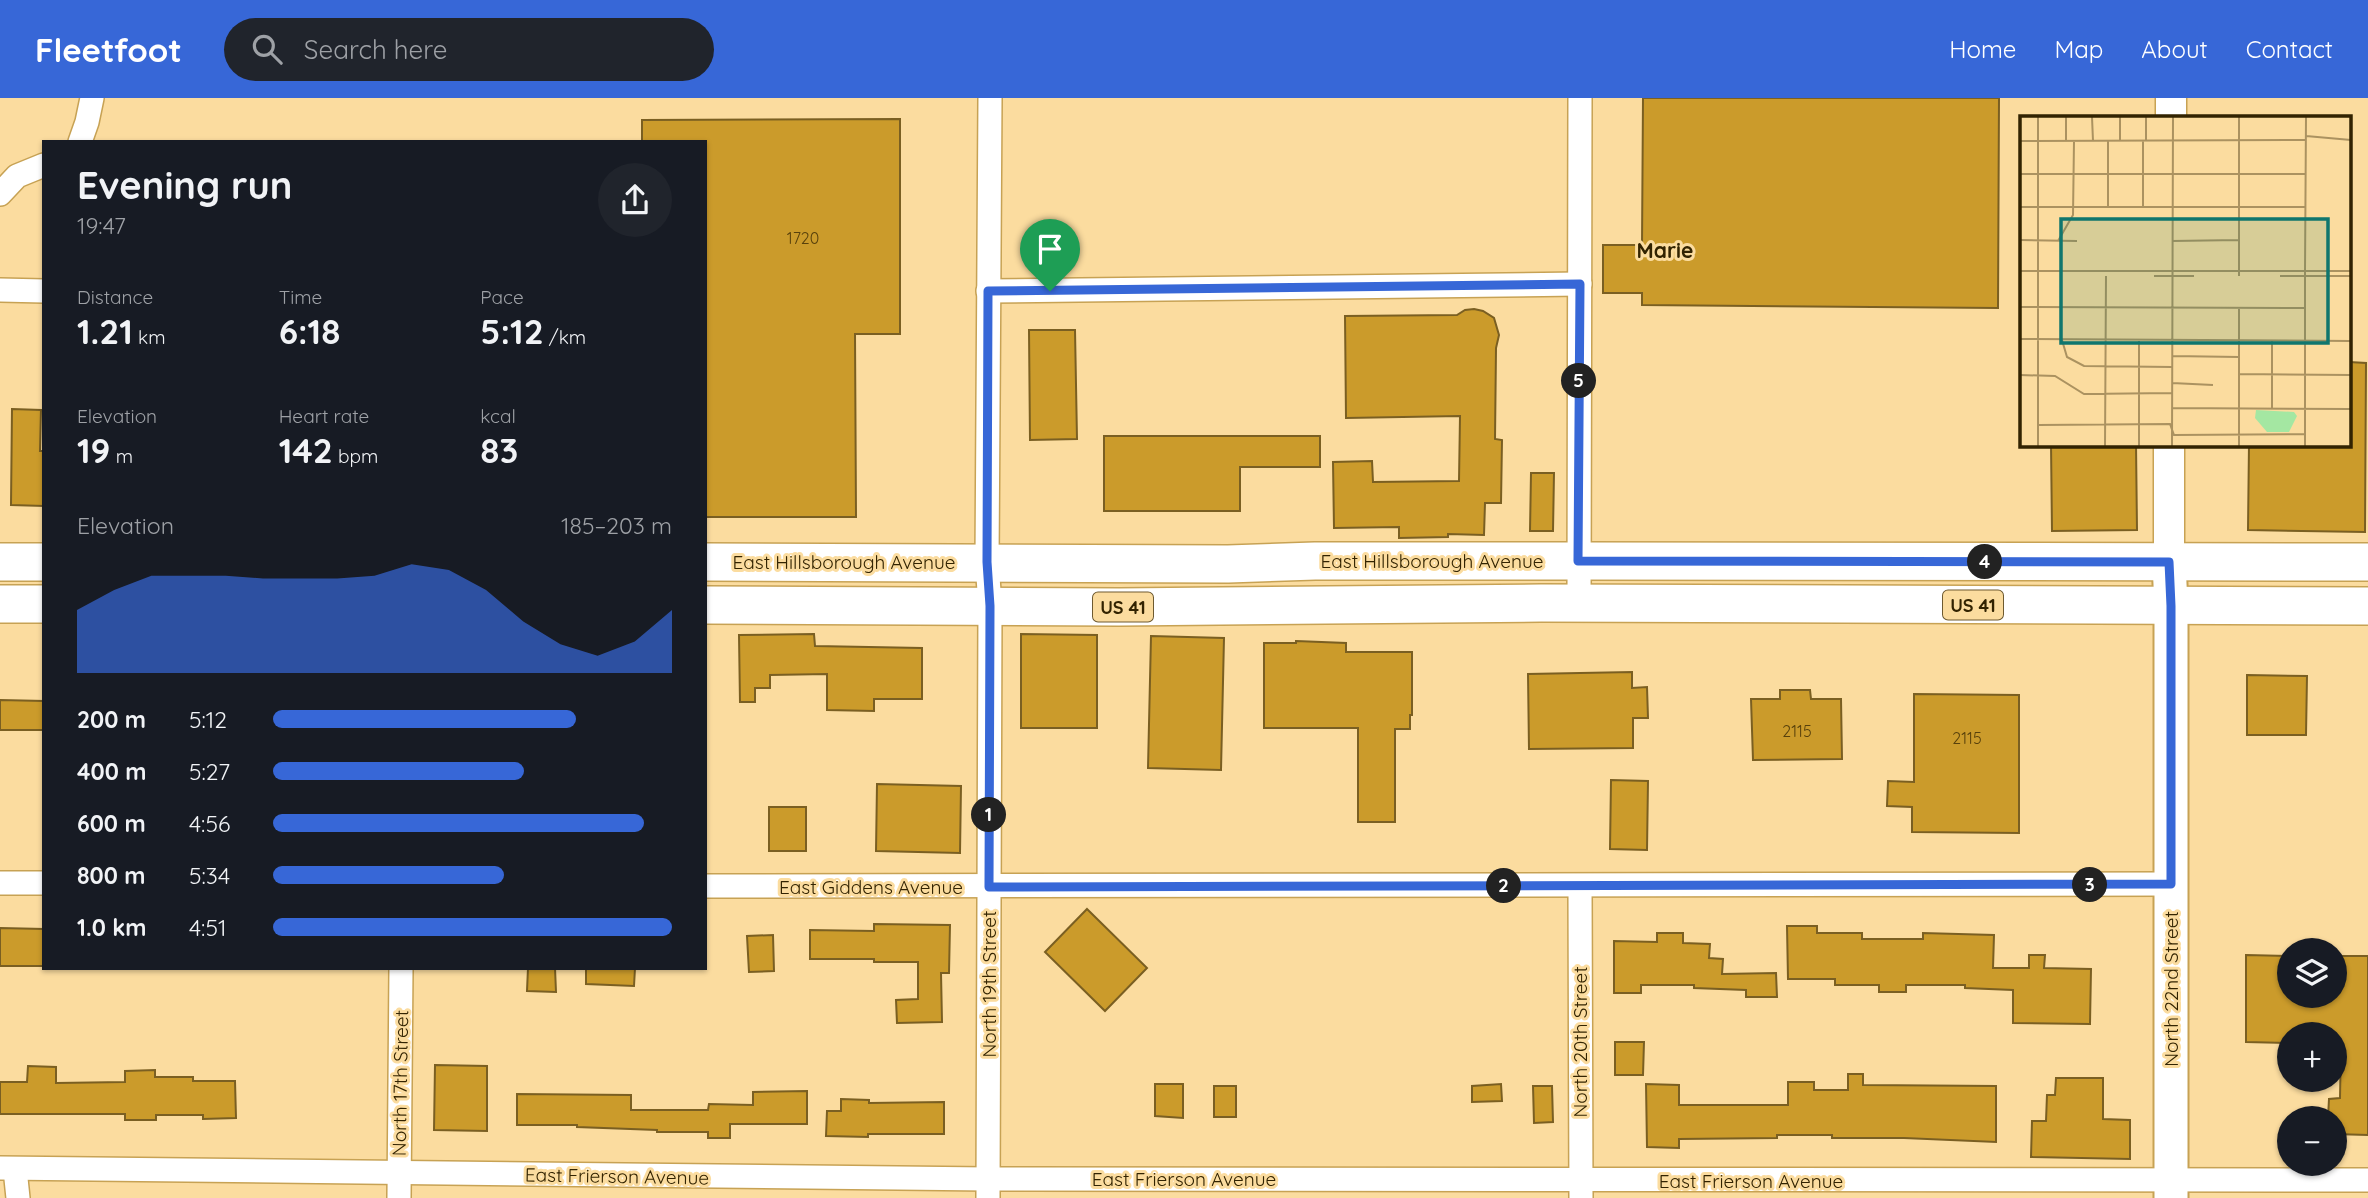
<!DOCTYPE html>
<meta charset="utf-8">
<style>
:root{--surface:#171b24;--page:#20242c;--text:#f1f3f6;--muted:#9ea1a6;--accent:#3767d7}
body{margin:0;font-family:Quicksand,sans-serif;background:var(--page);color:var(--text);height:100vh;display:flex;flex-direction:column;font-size:26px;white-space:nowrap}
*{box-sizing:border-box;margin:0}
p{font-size:23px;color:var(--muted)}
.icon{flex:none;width:38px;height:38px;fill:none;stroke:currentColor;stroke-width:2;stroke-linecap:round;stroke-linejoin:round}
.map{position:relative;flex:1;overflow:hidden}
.details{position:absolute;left:42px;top:42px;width:665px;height:830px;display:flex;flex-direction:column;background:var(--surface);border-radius:0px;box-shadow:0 2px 5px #0004}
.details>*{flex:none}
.buttons{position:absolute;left:2277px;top:840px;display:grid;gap:14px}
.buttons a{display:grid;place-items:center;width:70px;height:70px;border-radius:50%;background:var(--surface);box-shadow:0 2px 5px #0004;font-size:35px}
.pin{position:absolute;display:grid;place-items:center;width:60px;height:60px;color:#fff;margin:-72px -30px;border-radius:50% 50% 50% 0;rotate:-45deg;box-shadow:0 0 7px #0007}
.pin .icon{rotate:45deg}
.km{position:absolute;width:35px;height:35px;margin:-18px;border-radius:50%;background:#222;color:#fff;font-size:19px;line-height:35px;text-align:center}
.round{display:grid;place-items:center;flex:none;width:74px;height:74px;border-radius:37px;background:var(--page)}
.summary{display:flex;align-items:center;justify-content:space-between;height:119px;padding:0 35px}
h1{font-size:38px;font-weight:800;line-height:52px}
.stats{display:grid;grid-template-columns:repeat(3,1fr);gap:10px;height:119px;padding:7px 35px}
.stats div{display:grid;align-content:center}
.stats b{font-size:35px;font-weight:800}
.stats small{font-size:19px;font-weight:400}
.stats p{font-size:19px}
.chart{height:196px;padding:14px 35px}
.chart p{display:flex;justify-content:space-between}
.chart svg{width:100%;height:126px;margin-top:7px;fill:var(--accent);opacity:.7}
ul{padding:0 35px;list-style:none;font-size:23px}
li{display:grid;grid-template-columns:112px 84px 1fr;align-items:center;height:52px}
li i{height:18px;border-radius:9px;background:var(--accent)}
header{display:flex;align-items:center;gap:42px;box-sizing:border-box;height:98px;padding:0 35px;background:var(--accent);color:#fff}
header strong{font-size:33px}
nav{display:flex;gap:38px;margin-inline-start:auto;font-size:24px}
.search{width:490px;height:63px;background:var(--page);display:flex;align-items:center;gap:18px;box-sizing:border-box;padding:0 24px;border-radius:38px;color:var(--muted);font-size:26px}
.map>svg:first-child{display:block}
.building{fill:#cb9b2b;stroke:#7a5f22;stroke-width:2}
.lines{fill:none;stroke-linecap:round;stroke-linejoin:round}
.minor-casing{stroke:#c7a254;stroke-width:26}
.tertiary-casing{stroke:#c7a254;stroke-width:33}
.secondary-casing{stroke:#c7a254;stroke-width:37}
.primary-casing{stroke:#c7a254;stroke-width:40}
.minor{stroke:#fff;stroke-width:23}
.tertiary{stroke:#fff;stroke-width:30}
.secondary{stroke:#fff;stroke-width:33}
.primary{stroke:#fff;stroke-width:37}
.route-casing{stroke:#fff;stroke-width:14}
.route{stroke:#3767d7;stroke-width:9}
.labels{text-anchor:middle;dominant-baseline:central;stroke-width:6;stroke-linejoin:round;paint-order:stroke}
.number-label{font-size:16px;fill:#58410c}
.shield{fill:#fbdc9f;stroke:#6e5a30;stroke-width:2}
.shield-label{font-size:18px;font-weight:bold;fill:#322301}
.street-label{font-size:19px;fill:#322301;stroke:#fbdc9f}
.neighbourhood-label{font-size:21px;font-weight:bold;fill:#322301;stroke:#fbdc9f}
.inset-road{fill:none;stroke:#ab9260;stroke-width:2}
.view{fill:#0f766e;fill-opacity:0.15;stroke:#0f766e;stroke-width:3.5}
.inset-edge{fill:none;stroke:#322301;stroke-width:3.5}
</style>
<header>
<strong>Fleetfoot</strong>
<div class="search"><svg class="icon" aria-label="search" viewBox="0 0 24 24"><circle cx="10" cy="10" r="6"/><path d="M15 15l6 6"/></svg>Search here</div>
<nav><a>Home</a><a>Map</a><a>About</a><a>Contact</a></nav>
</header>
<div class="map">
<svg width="2368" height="1100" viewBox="0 0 2368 1100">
<rect width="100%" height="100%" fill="#fbdc9f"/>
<g class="building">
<path d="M 1643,0 L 1999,0 L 1998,210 L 1642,207 L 1642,195 L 1603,195 L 1603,147 L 1642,147 Z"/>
<path d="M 900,21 L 900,236 L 855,236 L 856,419 L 705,419 L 705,44 L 642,44 L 642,22 Z"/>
<path d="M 1474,211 L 1483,213 L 1494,220 L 1499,237 L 1496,250 L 1495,341 L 1502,342 L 1501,405 L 1485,405 L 1484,437 L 1448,436 L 1448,439 L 1399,440 L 1399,429 L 1334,430 L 1333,364 L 1372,363 L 1373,384 L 1459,383 L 1460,318 L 1346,320 L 1345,218 L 1457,217 L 1465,212 Z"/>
<path d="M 1029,232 L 1075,232 L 1077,341 L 1030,342 Z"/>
<path d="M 2349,264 L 2366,265 L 2365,434 L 2248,432 L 2249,346 L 2349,346 Z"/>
<path d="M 12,311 L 41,312 L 40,353 L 44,353 L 44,408 L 11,407 Z"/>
<path d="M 1104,338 L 1320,338 L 1320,369 L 1240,369 L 1240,413 L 1104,413 Z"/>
<path d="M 2051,346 L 2136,346 L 2137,432 L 2052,433 Z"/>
<path d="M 1531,375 L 1554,375 L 1553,433 L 1530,433 Z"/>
<path d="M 814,536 L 815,548 L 922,550 L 922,601 L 874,601 L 874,613 L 827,612 L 827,576 L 770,577 L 770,590 L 755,590 L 755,604 L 740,604 L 739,537 Z"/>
<path d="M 1021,536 L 1097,537 L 1097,630 L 1021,630 Z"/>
<path d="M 1151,538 L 1224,540 L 1221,672 L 1148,670 Z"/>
<path d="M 1296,543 L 1346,545 L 1346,554 L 1412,554 L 1412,617 L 1410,617 L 1410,631 L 1395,631 L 1395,724 L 1358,724 L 1358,630 L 1264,630 L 1264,545 L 1296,545 Z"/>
<path d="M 1632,574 L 1632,590 L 1647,589 L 1648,620 L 1633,620 L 1633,650 L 1529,651 L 1528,576 Z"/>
<path d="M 2247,577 L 2307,578 L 2306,637 L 2247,637 Z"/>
<path d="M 1780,592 L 1810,592 L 1811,601 L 1841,601 L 1842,661 L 1753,662 L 1751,601 L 1780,601 Z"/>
<path d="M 1914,596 L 2019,597 L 2019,735 L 1912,734 L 1912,709 L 1887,708 L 1888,683 L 1914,684 Z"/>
<path d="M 0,602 L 44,603 L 44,632 L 0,632 Z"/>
<path d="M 1611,682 L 1648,683 L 1647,752 L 1610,751 Z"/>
<path d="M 877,686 L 961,688 L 960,755 L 876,753 Z"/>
<rect x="769" y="709" width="37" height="44"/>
<path d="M 1087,811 L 1147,870 L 1105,913 L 1045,854 Z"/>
<path d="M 874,826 L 950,827 L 949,875 L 941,875 L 942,924 L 897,925 L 896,902 L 918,901 L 918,864 L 874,864 L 874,861 L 810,861 L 810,832 L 874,833 Z"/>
<path d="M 1787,828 L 1817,828 L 1817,835 L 1862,835 L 1862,841 L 1923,841 L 1923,835 L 1994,837 L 1993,870 L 2029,870 L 2029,857 L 2045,857 L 2044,870 L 2091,871 L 2090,926 L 2013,925 L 2013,892 L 1965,890 L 1965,887 L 1906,887 L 1906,894 L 1879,894 L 1879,887 L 1835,887 L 1835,881 L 1788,881 Z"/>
<path d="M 0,830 L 44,831 L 44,868 L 0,868 Z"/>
<path d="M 1657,835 L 1683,835 L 1683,845 L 1710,846 L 1709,860 L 1723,861 L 1722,876 L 1776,875 L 1777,899 L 1746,899 L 1746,892 L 1694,890 L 1694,887 L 1641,887 L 1641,895 L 1614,895 L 1614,843 L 1657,844 Z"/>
<path d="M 773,837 L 774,873 L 749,874 L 747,838 Z"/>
<path d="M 2246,857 L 2289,858 L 2289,898 L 2334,898 L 2334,858 L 2368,858 L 2368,1037 L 2334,1036 L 2334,1020 L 2328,1020 L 2329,1001 L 2340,1000 L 2341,945 L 2334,945 L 2334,936 L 2289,936 L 2289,945 L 2246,944 Z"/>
<path d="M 528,870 L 555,870 L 556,894 L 527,893 Z"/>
<path d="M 586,870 L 635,870 L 634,888 L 586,886 Z"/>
<path d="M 1615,944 L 1644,944 L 1643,977 L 1615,977 Z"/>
<path d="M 435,967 L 487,968 L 487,1033 L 434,1032 Z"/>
<path d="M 28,968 L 56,969 L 56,985 L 125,984 L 125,973 L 155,972 L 155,979 L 193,979 L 193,983 L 235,983 L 236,1020 L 203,1021 L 203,1017 L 156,1017 L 156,1022 L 125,1022 L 125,1016 L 0,1016 L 0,984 L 27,984 Z"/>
<path d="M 1848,976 L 1863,976 L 1863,987 L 1996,988 L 1996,1044 L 1904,1040 L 1832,1040 L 1832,1037 L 1777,1037 L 1777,1040 L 1679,1041 L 1679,1050 L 1647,1049 L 1646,986 L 1679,987 L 1679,1007 L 1788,1007 L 1788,984 L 1814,984 L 1814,992 L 1848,992 Z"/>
<path d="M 2056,980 L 2103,980 L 2103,1021 L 2130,1022 L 2130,1061 L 2031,1059 L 2032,1023 L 2046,1023 L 2047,997 L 2055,997 Z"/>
<path d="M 1155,986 L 1183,986 L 1183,1020 L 1155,1018 Z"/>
<path d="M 1501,986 L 1502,1003 L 1472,1004 L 1472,988 Z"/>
<rect x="1214" y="988" width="22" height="31"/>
<path d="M 1533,988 L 1552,988 L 1553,1024 L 1534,1025 Z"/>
<path d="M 807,993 L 807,1026 L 730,1026 L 730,1040 L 708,1040 L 708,1034 L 657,1034 L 657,1032 L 577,1029 L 577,1027 L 517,1027 L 517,996 L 631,997 L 631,1012 L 708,1012 L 709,1006 L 753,1007 L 753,994 Z"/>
<path d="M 841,1001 L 869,1002 L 869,1005 L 944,1004 L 944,1036 L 868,1036 L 868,1039 L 826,1038 L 827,1013 L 841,1013 Z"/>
</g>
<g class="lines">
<defs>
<g id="minor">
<path d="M 80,44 L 87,24 L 92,0"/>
<path d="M 0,96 L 17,78 L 44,67"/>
<path d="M 0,192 L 44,193"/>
<path d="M 988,193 L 1580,186"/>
<path d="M 1579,506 L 1580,0"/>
<path d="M 0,785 L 44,785"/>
<path d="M 705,788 L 2171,786"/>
<path d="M 1580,788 L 1581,1100"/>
<path d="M 0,1070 L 988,1081 L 2368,1082"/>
<path d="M 15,1071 L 18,1100"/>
<path d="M 399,1100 L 401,870"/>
<path d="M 988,1100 L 990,508 L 987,464 L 990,0"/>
</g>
<g id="tertiary">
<path d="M 2171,19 L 2171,0"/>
<path d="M 2169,464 L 2169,346"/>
</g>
<path id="secondary" d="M 2169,464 L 2171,508 L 2171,1100"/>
<g id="primary">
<path d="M 0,464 L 44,464"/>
<path d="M 705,464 L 1228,466 L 1315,463 L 1578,463 L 2368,464"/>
<path d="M 0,506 L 44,506"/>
<path d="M 705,507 L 1119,509 L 1541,505 L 2368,508"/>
</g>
</defs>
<use href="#minor" class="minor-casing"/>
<use href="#tertiary" class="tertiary-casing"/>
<use href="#secondary" class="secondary-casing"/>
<use href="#primary" class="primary-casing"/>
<use href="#minor" class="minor"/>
<use href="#tertiary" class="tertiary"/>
<use href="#secondary" class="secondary"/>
<use href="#primary" class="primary"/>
</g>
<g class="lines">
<defs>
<path id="route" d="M 1580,186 L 1578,463 L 2169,464 L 2171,508 L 2171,786 L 989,789 L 990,508 L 987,464 L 988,193 Z"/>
</defs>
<use href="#route" class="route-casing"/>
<use href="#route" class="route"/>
</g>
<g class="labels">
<g class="number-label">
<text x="803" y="140">1720</text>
<text x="1797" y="633">2115</text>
<text x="1967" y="640">2115</text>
</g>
<g class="shield">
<rect x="1943" y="492.5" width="60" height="29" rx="5"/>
<rect x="1093" y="494.5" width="60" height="29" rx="5"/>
</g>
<g class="shield-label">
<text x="1973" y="507">US 41</text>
<text x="1123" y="509">US 41</text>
</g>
<g class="street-label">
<text x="1432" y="463">East Hillsborough Avenue</text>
<text x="844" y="464">East Hillsborough Avenue</text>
<text x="871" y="789">East Giddens Avenue</text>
<text transform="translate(989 886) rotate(-90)">North 19th Street</text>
<text transform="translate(2171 891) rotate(-90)">North 22nd Street</text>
<text transform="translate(1580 944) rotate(-90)">North 20th Street</text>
<text transform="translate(400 985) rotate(-89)">North 17th Street</text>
<text transform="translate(617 1078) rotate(1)">East Frierson Avenue</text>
<text x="1184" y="1081">East Frierson Avenue</text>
<text x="1751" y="1083">East Frierson Avenue</text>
</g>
<g class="neighbourhood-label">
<text x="1665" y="152">Marie</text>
</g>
</g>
<g transform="translate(2020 18)">
<rect width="331" height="331" fill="#fbdc9f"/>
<path d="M 236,294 L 274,296 L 277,300 L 269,316 L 247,316 L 235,302 Z" fill="#a4e7a2"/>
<path class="inset-road" d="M 18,1 L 18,330M 46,1 L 46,25M 72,1 L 73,25M 286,20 L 331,24M 0,25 L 286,24M 88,25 L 88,91M 100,25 L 100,1M 126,25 L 126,1M 0,58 L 286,58M 0,91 L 285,91M 123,91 L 123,25M 0,124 L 57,125M 38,125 L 53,99 L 54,25M 152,125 L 219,124M 0,155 L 331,155M 285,155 L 286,1M 285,156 L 285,330M 134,160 L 174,160M 219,160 L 219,1M 260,160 L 331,160M 0,191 L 285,192M 219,192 L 219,330M 0,223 L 331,225M 42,224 L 47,241 L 64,250 L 152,251M 119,225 L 119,330M 252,225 L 252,293M 152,240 L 219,241M 219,258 L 331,259M 0,259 L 35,260 L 64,278 L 152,277M 152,267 L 193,269M 152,292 L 331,293M 18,309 L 150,308 L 154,319 L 285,318M 85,330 L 86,160M 152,330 L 153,1"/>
<path class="view" d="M 41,103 L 308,103 L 308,227 L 41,227 Z"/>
<rect width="331" height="331" class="inset-edge"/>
</g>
</svg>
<div class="buttons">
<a><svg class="icon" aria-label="layers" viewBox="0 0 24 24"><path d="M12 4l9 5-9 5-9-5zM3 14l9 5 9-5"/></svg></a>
<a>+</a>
<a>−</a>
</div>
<div class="pin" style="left:1050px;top:193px;background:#1e9e55"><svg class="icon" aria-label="arrive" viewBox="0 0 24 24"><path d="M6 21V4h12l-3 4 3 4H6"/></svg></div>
<b class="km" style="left:989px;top:717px">1</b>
<b class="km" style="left:1504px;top:788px">2</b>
<b class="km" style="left:2090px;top:787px">3</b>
<b class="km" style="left:1985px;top:464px">4</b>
<b class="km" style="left:1579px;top:283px">5</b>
<section class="details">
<div class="summary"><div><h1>Evening run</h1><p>19:47</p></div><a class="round"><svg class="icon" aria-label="share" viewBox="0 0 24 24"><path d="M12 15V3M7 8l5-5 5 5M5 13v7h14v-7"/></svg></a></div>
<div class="stats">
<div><p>Distance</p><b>1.21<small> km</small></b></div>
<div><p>Time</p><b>6:18</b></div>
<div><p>Pace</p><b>5:12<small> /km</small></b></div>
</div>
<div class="stats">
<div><p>Elevation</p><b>19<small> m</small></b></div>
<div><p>Heart rate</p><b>142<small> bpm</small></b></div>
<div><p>kcal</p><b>83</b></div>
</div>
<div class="chart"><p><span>Elevation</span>185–203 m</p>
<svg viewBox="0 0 160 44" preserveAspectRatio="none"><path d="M0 44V22L10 15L20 10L30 10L40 10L50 11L60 11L70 11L80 10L90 6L100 8L110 15L120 26L130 34L140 38L150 33L160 22V44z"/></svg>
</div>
<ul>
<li><b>200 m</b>5:12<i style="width:76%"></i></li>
<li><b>400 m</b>5:27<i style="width:63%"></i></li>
<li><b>600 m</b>4:56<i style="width:93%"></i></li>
<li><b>800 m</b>5:34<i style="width:58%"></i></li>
<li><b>1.0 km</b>4:51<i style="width:100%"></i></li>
</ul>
</section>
</div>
